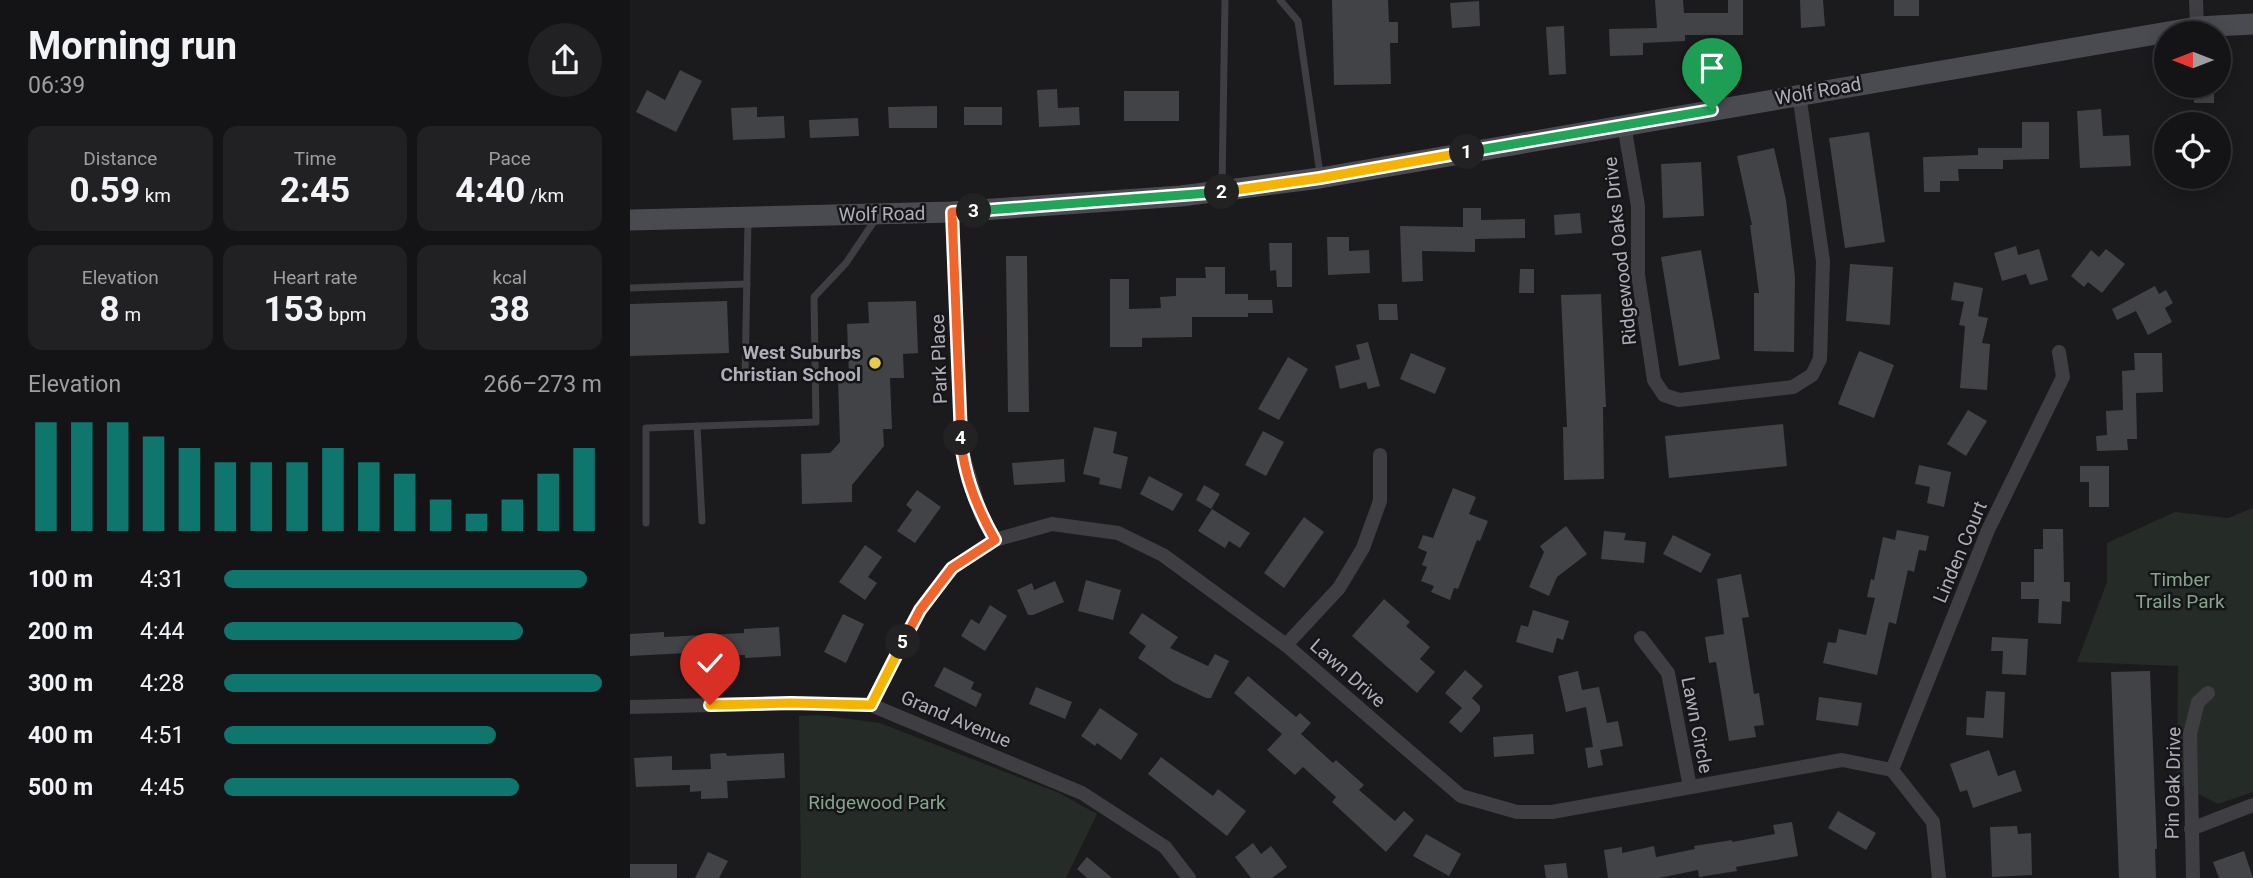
<!DOCTYPE html>
<meta charset="utf-8">
<style>
:root{--surface:#141416;--page:#212123;--text:#f1f3f6;--muted:#9d9ea1;--line:#333335;--accent:#0f766e}
body{margin:0;font-family:Roboto,sans-serif;background:var(--page);color:var(--text);height:100vh;display:flex;flex-direction:column;font-size:26px;white-space:nowrap}
*{box-sizing:border-box;margin:0}
p{font-size:23px;color:var(--muted)}
.icon{flex:none;width:38px;height:38px;fill:none;stroke:currentColor;stroke-width:2;stroke-linecap:round;stroke-linejoin:round}
.map{position:relative;flex:1;overflow:hidden}
.panel{display:flex;flex-direction:column;background:var(--surface);width:630px}
.panel>*{flex:none}
.needle{width:46px;rotate:270deg}
.fabs{position:absolute;left:1524px;top:21px;display:grid;gap:14px}
.fabs a{display:grid;place-items:center;width:77px;height:77px;border-radius:50%;background:var(--surface);box-shadow:0 4px 18px #0003,0 0 0 2px var(--line);font-size:35px}
.pin{position:absolute;display:grid;place-items:center;width:60px;height:60px;color:#fff;margin:-72px -30px;border-radius:50% 50% 50% 0;rotate:-45deg;box-shadow:0 0 7px #0007}
.pin .icon{rotate:45deg}
.km{position:absolute;width:35px;height:35px;margin:-18px;border-radius:50%;background:#222;color:#fff;font-size:19px;line-height:35px;text-align:center}
.round{display:grid;place-items:center;flex:none;width:74px;height:74px;border-radius:37px;background:var(--page)}
.head{display:flex;align-items:center;justify-content:space-between;height:119px;padding:0 28px}
h1{font-size:38px;font-weight:700;line-height:52px}
.figures{display:grid;grid-template-columns:repeat(3,1fr);gap:10px;height:119px;padding:7px 28px}
.figures div{display:grid;align-content:center;border-radius:14px;background:var(--page);text-align:center}
.figures b{font-size:35px;font-weight:700}
.figures small{font-size:19px;font-weight:400}
.figures p{font-size:19px}
.chart{height:196px;padding:14px 28px}
.chart p{display:flex;justify-content:space-between}
.chart svg{width:100%;height:126px;margin-top:7px;stroke:var(--accent);stroke-width:6}
ul{padding:0 28px;list-style:none;font-size:23px}
li{display:grid;grid-template-columns:112px 84px 1fr;align-items:center;height:52px}
li i{height:18px;border-radius:9px;background:var(--accent)}
main{display:flex;flex:1;min-height:0}
.map>svg:first-child{display:block}
.green{fill:#252c27}
.building{fill:#424346}
.lines{fill:none;stroke-linecap:round;stroke-linejoin:round}
.service{stroke:#3e3e43;stroke-width:7}
.minor{stroke:#3e3e43;stroke-width:14}
.secondary{stroke:#4a4a51;stroke-width:21}
.split-1-casing{stroke:#fff;stroke-width:14}
.split-2-casing{stroke:#fff;stroke-width:14}
.split-3-casing{stroke:#fff;stroke-width:14}
.split-4-casing{stroke:#fff;stroke-width:14}
.split-5-casing{stroke:#fff;stroke-width:14}
.split-6-casing{stroke:#fff;stroke-width:14}
.split-1{stroke:#22a559;stroke-width:9}
.split-2{stroke:#f5b400;stroke-width:9}
.split-3{stroke:#22a559;stroke-width:9}
.split-4{stroke:#f0652b;stroke-width:9}
.split-5{stroke:#f0652b;stroke-width:9}
.split-6{stroke:#f5b400;stroke-width:9}
.poi-dot{fill:#e5cf4a;stroke:#161518;stroke-width:2.5}
.labels{text-anchor:middle;dominant-baseline:central;stroke-width:5;stroke-linejoin:round;paint-order:stroke}
.street-label{font-size:19px;fill:#aeafbb;stroke:#161518}
.poi-label{font-size:19px;font-weight:bold;fill:#aeafbb;stroke:#161518;text-anchor:end}
.park-label{font-size:19px;fill:#87a48e;stroke:#161518}
</style>
<main>
<section class="panel">
<div class="head"><div><h1>Morning run</h1><p>06:39</p></div><a class="round"><svg class="icon" aria-label="share" viewBox="0 0 24 24"><path d="M12 15V3M7 8l5-5 5 5M5 13v7h14v-7"/></svg></a></div>
<div class="figures">
<div><p>Distance</p><b>0.59<small> km</small></b></div>
<div><p>Time</p><b>2:45</b></div>
<div><p>Pace</p><b>4:40<small> /km</small></b></div>
</div>
<div class="figures">
<div><p>Elevation</p><b>8<small> m</small></b></div>
<div><p>Heart rate</p><b>153<small> bpm</small></b></div>
<div><p>kcal</p><b>38</b></div>
</div>
<div class="chart"><p><span>Elevation</span>266–273 m</p>
<svg viewBox="0 0 160 44" preserveAspectRatio="none"><path d="M5 44V6M15 44V6M25 44V6M35 44V11M45 44V15M55 44V20M65 44V20M75 44V20M85 44V15M95 44V20M105 44V24M115 44V33M125 44V38M135 44V33M145 44V24M155 44V15"/></svg>
</div>
<ul>
<li><b>100 m</b>4:31<i style="width:96%"></i></li>
<li><b>200 m</b>4:44<i style="width:79%"></i></li>
<li><b>300 m</b>4:28<i style="width:100%"></i></li>
<li><b>400 m</b>4:51<i style="width:72%"></i></li>
<li><b>500 m</b>4:45<i style="width:78%"></i></li>
</ul>
</section>
<div class="map">
<svg width="1623" height="878" viewBox="0 0 1623 878">
<rect width="100%" height="100%" fill="#1b1a1d"/>
<g class="green">
<path d="M 1623,508 L 1623,792 L 1588,804 L 1547,783 L 1548,666 L 1447,662 L 1477,582 L 1477,543 L 1545,512 L 1598,518 Z"/>
<path d="M 189,715 L 250,723 L 429,793 L 467,814 L 436,878 L 171,878 L 169,716 Z"/>
</g>
<g class="building">
<path d="M 702,0 L 758,0 L 759,22 L 768,22 L 768,43 L 760,43 L 761,84 L 704,85 Z"/>
<path d="M 1025,0 L 1053,0 L 1054,13 L 1098,13 L 1098,0 L 1113,0 L 1113,35 L 1055,35 L 1055,41 L 1013,43 L 1013,55 L 980,56 L 979,29 L 1027,28 Z"/>
<path d="M 1170,0 L 1193,0 L 1195,26 L 1171,28 Z"/>
<rect x="1264" y="0" width="25" height="16"/>
<path d="M 849,1 L 850,26 L 822,28 L 820,3 Z"/>
<path d="M 934,26 L 936,74 L 919,75 L 916,27 Z"/>
<path d="M 50,70 L 72,81 L 46,132 L 6,112 L 17,90 L 35,100 Z"/>
<rect x="1564" y="86" width="20" height="17"/>
<path d="M 427,89 L 428,108 L 449,107 L 450,125 L 409,127 L 407,90 Z"/>
<rect x="494" y="91" width="55" height="30"/>
<path d="M 307,106 L 307,128 L 259,128 L 258,107 Z"/>
<path d="M 127,107 L 127,117 L 154,116 L 155,138 L 103,140 L 101,108 Z"/>
<rect x="334" y="107" width="38" height="18"/>
<path d="M 1471,109 L 1473,136 L 1499,135 L 1501,166 L 1450,168 L 1447,111 Z"/>
<path d="M 228,118 L 229,136 L 180,138 L 179,120 Z"/>
<path d="M 1392,122 L 1419,122 L 1419,159 L 1373,160 L 1373,169 L 1328,169 L 1329,181 L 1310,181 L 1310,192 L 1294,192 L 1293,157 L 1348,155 L 1348,148 L 1392,148 Z"/>
<path d="M 1239,132 L 1255,242 L 1215,248 L 1199,138 Z"/>
<path d="M 1144,148 L 1156,200 L 1165,277 L 1164,352 L 1124,351 L 1124,293 L 1129,293 L 1120,225 L 1122,225 L 1107,156 Z"/>
<path d="M 1071,162 L 1074,216 L 1033,218 L 1031,164 Z"/>
<path d="M 833,208 L 851,208 L 851,220 L 895,219 L 895,238 L 845,239 L 845,252 L 792,251 L 793,281 L 772,282 L 770,226 L 833,227 Z"/>
<path d="M 950,213 L 952,233 L 925,235 L 924,215 Z"/>
<path d="M 697,237 L 719,237 L 719,251 L 739,250 L 740,273 L 698,275 Z"/>
<path d="M 639,243 L 662,243 L 662,287 L 647,287 L 646,270 L 640,271 Z"/>
<path d="M 1386,246 L 1388,255 L 1409,249 L 1418,280 L 1400,285 L 1396,274 L 1372,281 L 1364,253 Z"/>
<path d="M 1476,249 L 1495,264 L 1472,293 L 1458,282 L 1454,287 L 1441,276 L 1461,250 L 1469,257 Z"/>
<path d="M 1071,250 L 1090,359 L 1049,366 L 1031,257 Z"/>
<path d="M 376,256 L 397,256 L 399,412 L 378,412 Z"/>
<path d="M 1220,264 L 1263,267 L 1260,325 L 1216,321 Z"/>
<path d="M 575,267 L 595,267 L 595,294 L 618,294 L 618,300 L 642,300 L 643,313 L 618,313 L 618,317 L 562,317 L 562,337 L 512,338 L 512,347 L 480,347 L 480,279 L 499,279 L 499,309 L 531,308 L 530,297 L 546,296 L 546,278 L 576,278 Z"/>
<path d="M 890,269 L 904,269 L 904,293 L 889,293 Z"/>
<path d="M 1324,282 L 1353,288 L 1348,316 L 1358,318 L 1352,343 L 1360,344 L 1357,390 L 1330,388 L 1335,326 L 1329,325 L 1334,302 L 1321,300 Z"/>
<path d="M 1525,286 L 1529,294 L 1536,290 L 1543,303 L 1535,308 L 1542,322 L 1518,335 L 1506,311 L 1487,320 L 1482,309 Z"/>
<path d="M 971,294 L 976,407 L 973,407 L 974,479 L 934,480 L 933,427 L 937,427 L 931,295 Z"/>
<path d="M 97,301 L 99,353 L 0,356 L 0,304 Z"/>
<path d="M 286,301 L 288,353 L 273,354 L 274,378 L 260,378 L 262,429 L 253,429 L 254,446 L 222,485 L 222,502 L 172,504 L 171,454 L 200,453 L 210,442 L 208,377 L 219,376 L 217,324 L 239,323 L 238,302 Z"/>
<path d="M 748,304 L 767,304 L 768,320 L 749,320 Z"/>
<path d="M 738,342 L 750,386 L 738,389 L 736,382 L 710,389 L 705,366 L 730,359 L 726,345 Z"/>
<path d="M 1229,351 L 1264,365 L 1244,418 L 1208,404 Z"/>
<path d="M 781,353 L 816,368 L 805,394 L 770,379 Z"/>
<path d="M 1504,353 L 1532,353 L 1533,392 L 1506,393 L 1507,439 L 1497,439 L 1498,450 L 1467,451 L 1466,436 L 1477,435 L 1476,411 L 1493,410 L 1492,371 L 1505,370 Z"/>
<path d="M 658,357 L 678,369 L 649,420 L 628,409 Z"/>
<path d="M 1338,410 L 1357,421 L 1336,456 L 1317,444 Z"/>
<path d="M 1153,424 L 1157,466 L 1039,478 L 1035,436 Z"/>
<path d="M 464,427 L 487,432 L 483,453 L 498,457 L 491,489 L 469,484 L 470,478 L 453,474 Z"/>
<path d="M 633,431 L 654,442 L 636,476 L 615,465 Z"/>
<path d="M 434,459 L 435,482 L 384,485 L 382,463 Z"/>
<path d="M 1289,465 L 1321,472 L 1314,507 L 1297,503 L 1300,487 L 1285,484 Z"/>
<path d="M 1450,466 L 1479,466 L 1479,507 L 1459,507 L 1459,482 L 1450,482 Z"/>
<path d="M 519,476 L 553,494 L 543,511 L 510,494 Z"/>
<path d="M 574,485 L 590,494 L 581,509 L 566,500 Z"/>
<path d="M 823,488 L 846,497 L 839,514 L 858,521 L 850,541 L 847,540 L 828,589 L 824,588 L 820,600 L 801,592 L 804,586 L 791,581 L 797,567 L 792,565 L 797,552 L 788,548 L 793,535 L 803,538 Z"/>
<path d="M 287,490 L 311,507 L 285,543 L 267,531 L 282,510 L 276,505 Z"/>
<path d="M 582,509 L 620,533 L 610,548 L 599,541 L 595,548 L 568,531 Z"/>
<path d="M 674,517 L 694,532 L 654,588 L 634,573 Z"/>
<path d="M 936,526 L 957,554 L 927,577 L 919,596 L 899,587 L 914,552 L 910,546 Z"/>
<path d="M 1413,529 L 1433,529 L 1434,582 L 1440,582 L 1440,602 L 1432,601 L 1431,624 L 1408,623 L 1409,599 L 1391,599 L 1391,582 L 1404,582 L 1404,549 L 1413,549 Z"/>
<path d="M 1267,530 L 1299,536 L 1296,551 L 1289,550 L 1284,572 L 1278,570 L 1266,624 L 1259,622 L 1247,675 L 1193,663 L 1198,642 L 1206,643 L 1209,629 L 1236,635 L 1245,598 L 1237,597 L 1241,579 L 1244,580 L 1253,537 L 1265,540 Z"/>
<path d="M 974,531 L 996,533 L 994,540 L 1016,542 L 1014,563 L 971,559 Z"/>
<path d="M 1043,535 L 1081,554 L 1071,573 L 1033,554 Z"/>
<path d="M 235,545 L 252,557 L 238,577 L 247,583 L 235,600 L 209,582 Z"/>
<path d="M 1111,574 L 1119,617 L 1112,618 L 1124,694 L 1129,693 L 1134,725 L 1124,726 L 1126,737 L 1099,741 L 1086,662 L 1079,663 L 1075,637 L 1094,634 L 1087,579 Z"/>
<path d="M 456,580 L 491,590 L 483,620 L 448,611 Z"/>
<path d="M 425,581 L 434,602 L 403,615 L 398,615 L 387,590 L 402,583 L 404,590 Z"/>
<path d="M 754,599 L 780,622 L 776,626 L 800,647 L 790,659 L 805,672 L 787,693 L 722,636 Z"/>
<path d="M 360,605 L 377,616 L 355,651 L 331,636 L 341,619 L 349,624 Z"/>
<path d="M 903,610 L 939,621 L 933,640 L 927,638 L 923,653 L 886,642 L 891,625 L 898,627 Z"/>
<path d="M 512,613 L 548,637 L 540,648 L 578,666 L 585,654 L 599,661 L 581,698 L 576,698 L 543,682 L 508,658 L 516,646 L 499,633 Z"/>
<path d="M 213,614 L 234,624 L 216,663 L 194,652 Z"/>
<path d="M 149,627 L 151,656 L 115,658 L 115,655 L 56,657 L 56,653 L 0,656 L 0,634 L 34,632 L 34,637 L 114,633 L 114,629 Z"/>
<path d="M 1362,637 L 1398,639 L 1396,675 L 1372,674 L 1373,651 L 1361,651 Z"/>
<path d="M 314,667 L 344,682 L 341,689 L 352,694 L 346,707 L 304,686 Z"/>
<path d="M 835,670 L 853,686 L 842,698 L 850,706 L 850,711 L 831,733 L 819,722 L 832,708 L 815,693 Z"/>
<path d="M 948,671 L 952,690 L 969,687 L 977,723 L 988,721 L 993,746 L 970,750 L 973,765 L 958,768 L 955,748 L 963,747 L 956,707 L 936,712 L 928,676 Z"/>
<path d="M 1520,671 L 1527,849 L 1525,849 L 1526,878 L 1489,878 L 1481,672 Z"/>
<path d="M 618,676 L 666,717 L 670,713 L 681,723 L 671,734 L 703,763 L 706,760 L 734,785 L 729,790 L 765,821 L 774,811 L 784,820 L 756,852 L 702,802 L 706,797 L 673,767 L 665,775 L 637,750 L 652,734 L 604,693 Z"/>
<path d="M 406,687 L 442,702 L 435,719 L 399,704 Z"/>
<path d="M 1356,691 L 1375,692 L 1373,738 L 1336,735 L 1337,717 L 1354,718 Z"/>
<path d="M 1189,697 L 1232,703 L 1228,726 L 1186,720 Z"/>
<path d="M 470,708 L 508,734 L 491,760 L 467,743 L 465,746 L 451,736 Z"/>
<path d="M 903,734 L 904,754 L 864,757 L 863,737 Z"/>
<path d="M 1359,750 L 1368,776 L 1385,770 L 1392,791 L 1343,808 L 1337,790 L 1330,792 L 1320,764 Z"/>
<path d="M 96,753 L 97,756 L 154,753 L 155,778 L 97,781 L 98,798 L 71,799 L 71,791 L 60,792 L 60,785 L 6,787 L 4,758 L 42,756 L 42,770 L 81,769 L 80,754 Z"/>
<path d="M 531,757 L 583,796 L 588,789 L 616,811 L 597,836 L 518,774 Z"/>
<path d="M 1208,811 L 1246,833 L 1236,850 L 1198,828 Z"/>
<path d="M 1162,822 L 1168,856 L 1106,867 L 1107,871 L 1069,877 L 1068,870 L 1029,878 L 978,878 L 974,850 L 992,847 L 992,853 L 1024,846 L 1026,857 L 1065,849 L 1064,846 L 1102,840 L 1102,842 L 1145,834 L 1143,825 Z"/>
<path d="M 1387,826 L 1388,834 L 1401,833 L 1402,875 L 1362,877 L 1360,827 Z"/>
<path d="M 796,834 L 831,854 L 819,876 L 783,856 Z"/>
<path d="M 623,843 L 631,854 L 641,846 L 657,867 L 642,878 L 621,878 L 605,857 Z"/>
<path d="M 1614,851 L 1623,878 L 1589,878 L 1583,862 Z"/>
<path d="M 78,852 L 98,861 L 89,878 L 65,878 Z"/>
<path d="M 457,857 L 482,878 L 457,878 L 447,869 Z"/>
<path d="M 936,863 L 938,878 L 916,878 L 914,865 Z"/>
<rect x="0" y="864" width="47" height="14"/>
</g>
<g class="lines">
<g class="service">
<path d="M 650,0 L 668,21 L 690,174"/>
<path d="M 592,188 L 595,0"/>
<path d="M 0,288 L 117,284"/>
<path d="M 115,379 L 118,221"/>
<path d="M 67,426 L 72,521"/>
<path d="M 16,523 L 16,428 L 186,422 L 184,297 L 216,263 L 247,217"/>
</g>
<g class="minor">
<path d="M 1566,0 L 1567,27"/>
<path d="M 994,125 L 1008,206 L 1008,275 L 1024,380 L 1034,395 L 1049,400 L 1163,387 L 1182,375 L 1190,359 L 1193,261 L 1169,94"/>
<path d="M 322,212 L 332,452 L 351,515 L 365,540"/>
<path d="M 1011,638 L 1038,673 L 1060,787"/>
<path d="M 656,645 L 709,588 L 733,548 L 750,501 L 750,455"/>
<path d="M 241,705 L 290,610 L 322,568 L 365,540 L 422,524 L 488,533 L 533,555 L 656,645 L 831,796 L 887,812 L 922,812 L 1212,760 L 1262,770"/>
<path d="M 0,707 L 161,703 L 241,705 L 452,793 L 535,847 L 559,878"/>
<path d="M 1262,770 L 1358,530 L 1433,377 L 1429,352"/>
<path d="M 1262,770 L 1303,822 L 1309,878"/>
<path d="M 1561,829 L 1623,805"/>
<path d="M 1563,878 L 1560,734 L 1568,702 L 1578,693"/>
</g>
<path class="secondary" d="M 0,220 L 322,212 L 551,196 L 690,178 L 1567,27 L 1623,24"/>
</g>
<g class="lines">
<defs>
<path id="split-1" d="M 837,152 L 1082,110"/>
<path id="split-2" d="M 592,192 L 690,178 L 837,152"/>
<path id="split-3" d="M 344,211 L 592,192"/>
<path id="split-4" d="M 331,438 L 322,212 L 344,211"/>
<path id="split-5" d="M 273,642 L 290,610 L 322,568 L 365,540 C 348,510 333,473 331,438"/>
<path id="split-6" d="M 80,705 L 161,703 L 241,705 L 273,642"/>
</defs>
<use href="#split-1" class="split-1-casing"/>
<use href="#split-2" class="split-2-casing"/>
<use href="#split-3" class="split-3-casing"/>
<use href="#split-4" class="split-4-casing"/>
<use href="#split-5" class="split-5-casing"/>
<use href="#split-6" class="split-6-casing"/>
<use href="#split-1" class="split-1"/>
<use href="#split-2" class="split-2"/>
<use href="#split-3" class="split-3"/>
<use href="#split-4" class="split-4"/>
<use href="#split-5" class="split-5"/>
<use href="#split-6" class="split-6"/>
</g>
<circle class="poi-dot" cx="245" cy="363" r="7"/>
<g class="labels">
<g class="street-label">
<text transform="translate(1188 91) rotate(-10)">Wolf Road</text>
<text transform="translate(252 214) rotate(-1)">Wolf Road</text>
<text transform="translate(990 251) rotate(-96)">Ridgewood Oaks Drive</text>
<text transform="translate(309 359) rotate(-92)">Park Place</text>
<text transform="translate(1330 552) rotate(-67)">Linden Court</text>
<text transform="translate(718 673) rotate(41)">Lawn Drive</text>
<text transform="translate(326 719) rotate(23)">Grand Avenue</text>
<text transform="translate(1067 725) rotate(79)">Lawn Circle</text>
<text transform="translate(1543 783) rotate(-89)">Pin Oak Drive</text>
</g>
<g class="poi-label">
<text x="231" y="352">West Suburbs<tspan x="231" dy="22">Christian School</tspan></text>
</g>
<g class="park-label">
<text x="1550" y="579">Timber<tspan x="1550" dy="22">Trails Park</tspan></text>
<text x="247" y="802">Ridgewood Park</text>
</g>
</g>
</svg>
<div class="fabs">
<a><svg class="needle" viewBox="-14 -14 28 28"><path d="M0-13l5 13h-10z" fill="#e53935"/><path d="M0 13l5-13h-10z" fill="#9d9ea1"/></svg></a>
<a><svg class="icon" aria-label="locate" viewBox="0 0 24 24"><circle cx="12" cy="12" r="6"/><path d="M12 2v4M12 18v4M2 12h4M18 12h4"/></svg></a>
</div>
<div class="pin" style="left:1082px;top:110px;background:#1e9e55"><svg class="icon" aria-label="arrive" viewBox="0 0 24 24"><path d="M6 21V4h12l-3 4 3 4H6"/></svg></div>
<div class="pin" style="left:80px;top:705px;background:#d93025"><svg class="icon" aria-label="check" viewBox="0 0 24 24"><path d="M5 12l5 5 9-10"/></svg></div>
<b class="km" style="left:837px;top:152px">1</b>
<b class="km" style="left:592px;top:192px">2</b>
<b class="km" style="left:344px;top:211px">3</b>
<b class="km" style="left:331px;top:438px">4</b>
<b class="km" style="left:273px;top:642px">5</b>
</div>
</main>
